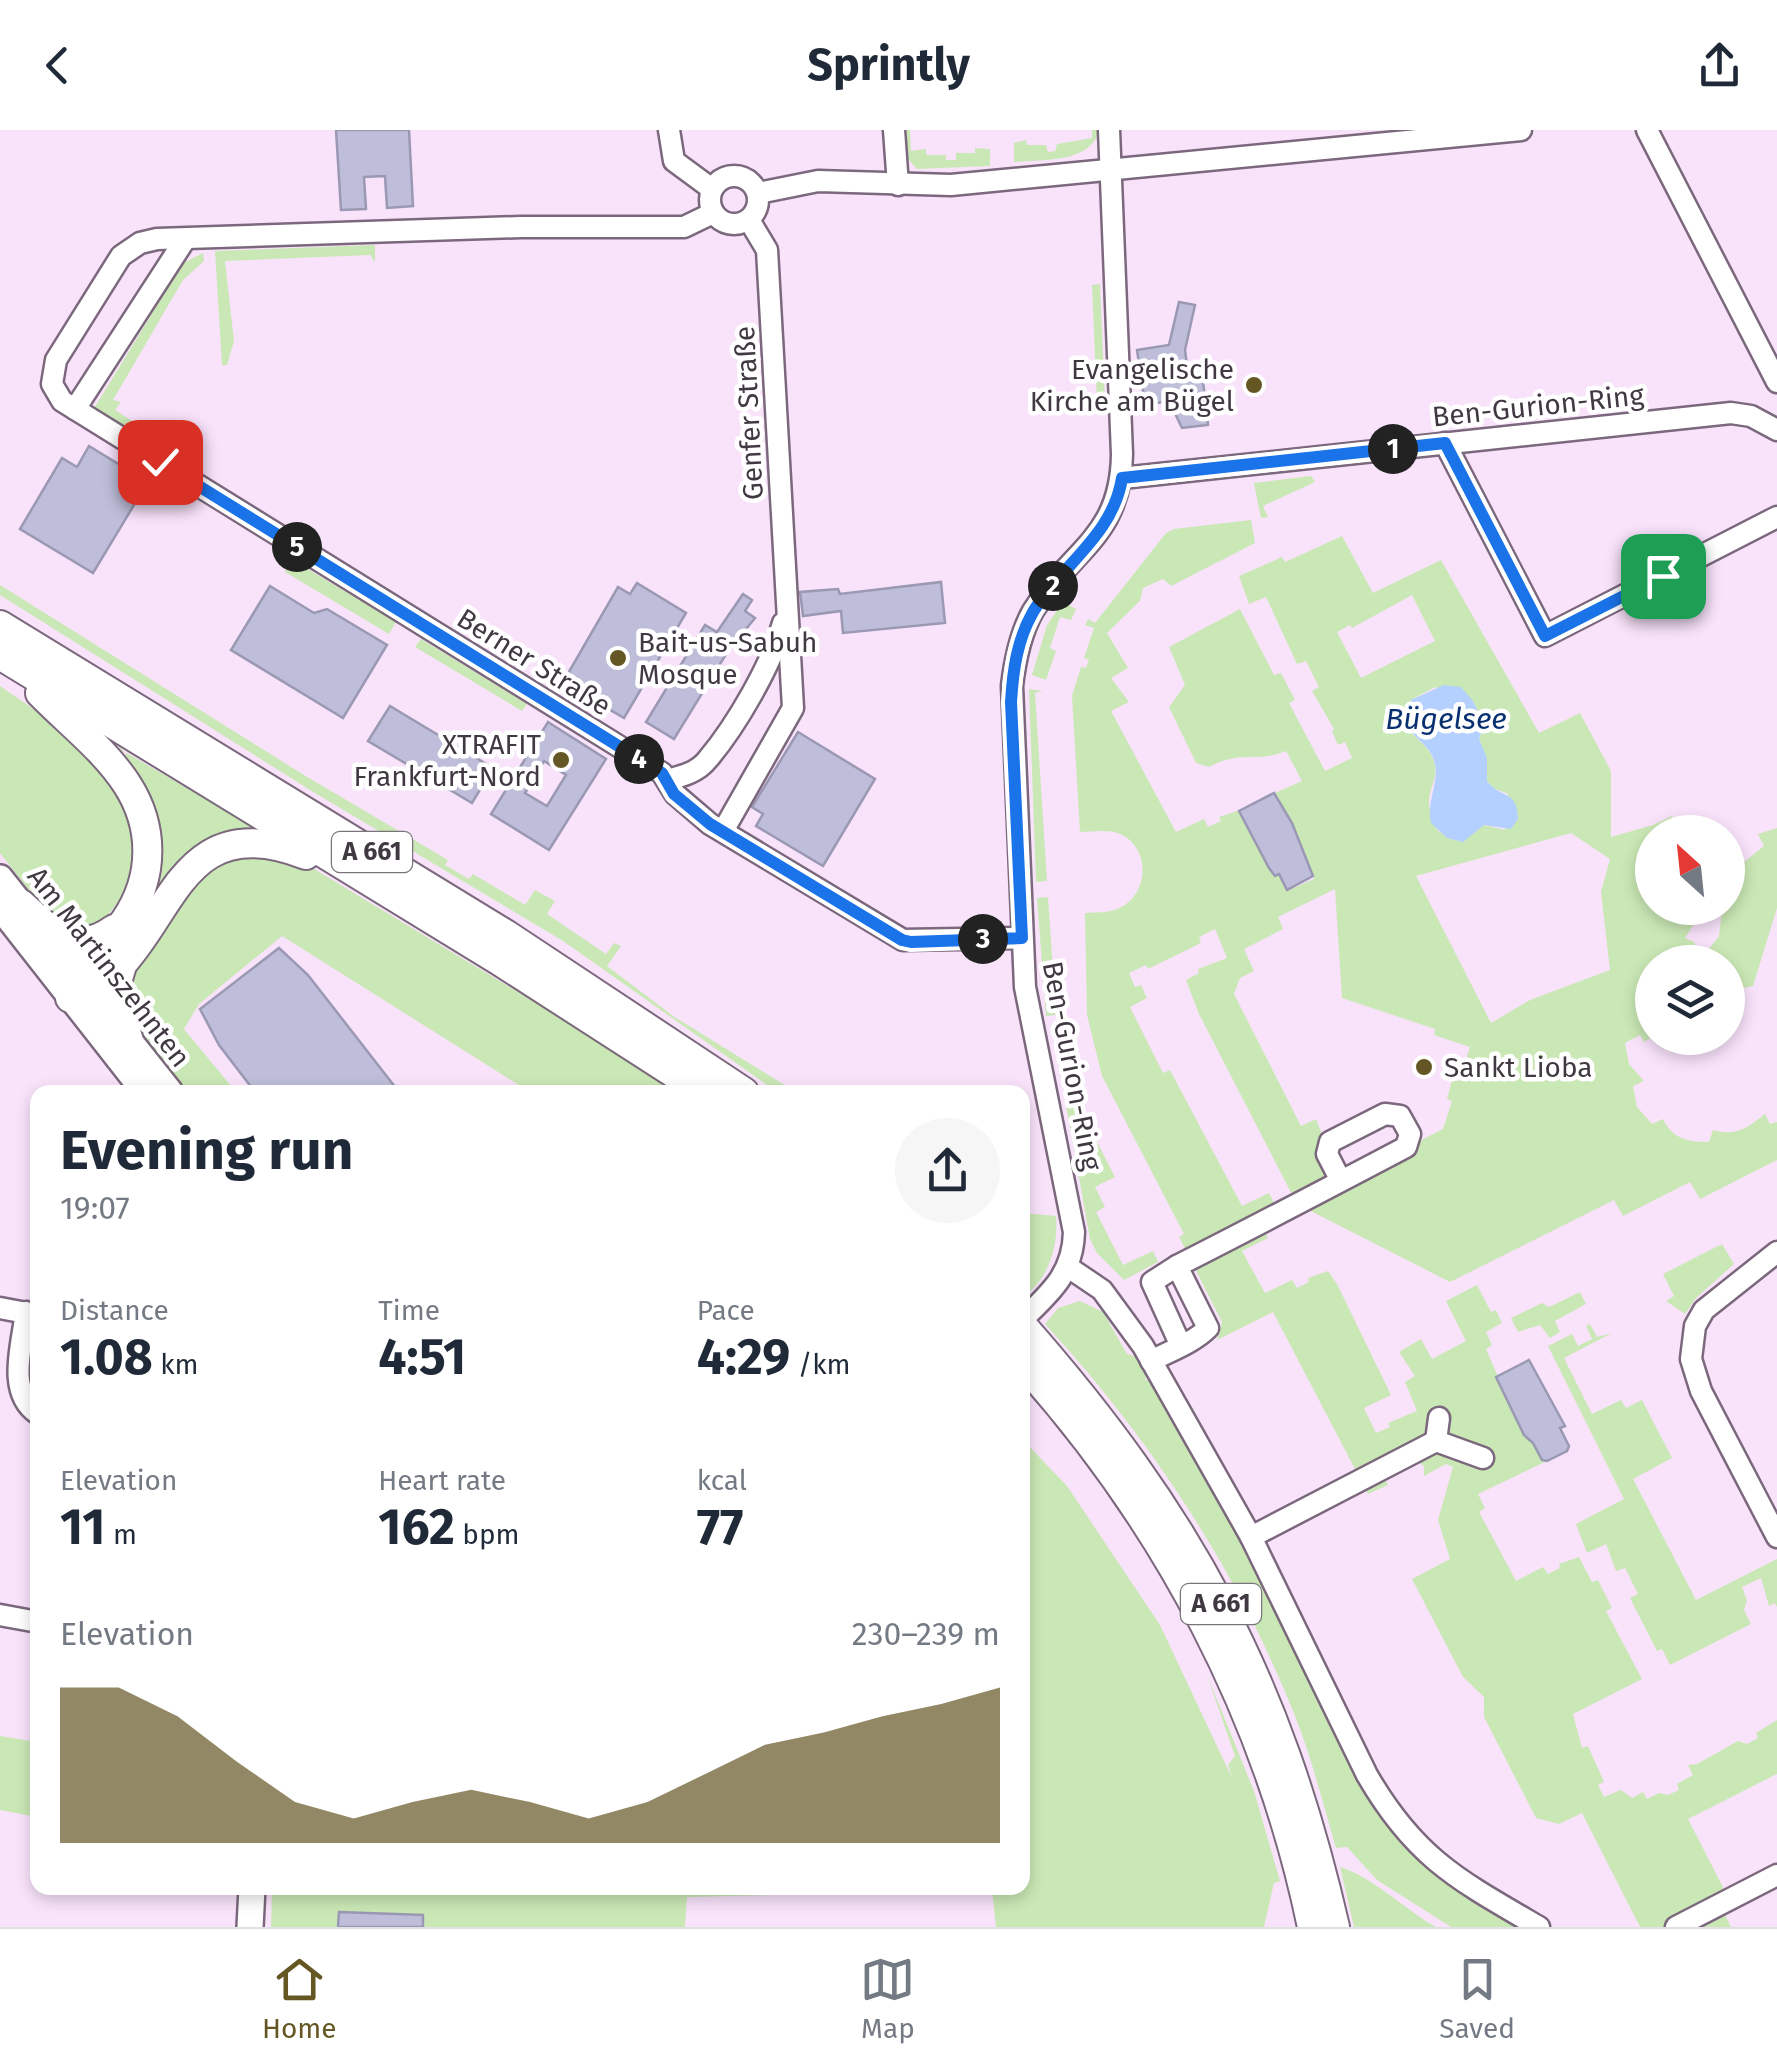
<!DOCTYPE html>
<meta charset="utf-8">
<style>
:root{--surface:#fff;--page:#f6f6f7;--text:#1f2937;--muted:#747a83;--line:#e0e1e3;--accent:#645724}
body{margin:0;font-family:"Fira Sans",sans-serif;background:var(--page);color:var(--text);height:100vh;display:flex;flex-direction:column;font-size:38px;white-space:nowrap}
*{box-sizing:border-box;margin:0}
p{font-size:32px;color:var(--muted)}
.icon{flex:none;width:55px;height:55px;fill:none;stroke:currentColor;stroke-width:2;stroke-linecap:round;stroke-linejoin:round}
.map{position:relative;flex:1;overflow:hidden}
.drawer{position:absolute;left:30px;top:955px;width:1000px;height:810px;display:flex;flex-direction:column;background:var(--surface);border-radius:20px;box-shadow:0 5px 15px #0003}
.drawer>*{flex:none}
.needle{width:65px;rotate:333deg}
.tools{position:absolute;left:1635px;top:685px;display:grid;gap:20px}
.tools a{display:grid;place-items:center;width:110px;height:110px;border-radius:50%;background:var(--surface);box-shadow:0 5px 15px #0003;font-size:50px}
.pin{position:absolute;display:grid;place-items:center;width:85px;height:85px;color:#fff;margin:-42px;border-radius:20px;box-shadow:0 5px 15px #0006}
.km{position:absolute;width:50px;height:50px;margin:-25px;border-radius:50%;background:#222;color:#fff;font-size:28px;line-height:50px;text-align:center}
.round{display:grid;place-items:center;flex:none;width:105px;height:105px;border-radius:52px;background:var(--page)}
.headline{display:flex;align-items:center;justify-content:space-between;height:170px;padding:0 30px}
h1{font-size:55px;font-weight:700;line-height:75px}
.figures{display:grid;grid-template-columns:repeat(3,1fr);gap:15px;height:170px;padding:10px 30px}
.figures div{display:grid;align-content:center}
.figures b{font-size:50px;font-weight:700}
.figures small{font-size:28px;font-weight:400}
.figures p{font-size:28px}
.chart{height:280px;padding:20px 30px}
.chart p{display:flex;justify-content:space-between}
.chart svg{width:100%;height:180px;margin-top:10px;fill:var(--accent);opacity:.7}
header{display:flex;justify-content:space-between;align-items:center;height:130px;padding:0 30px;background:var(--surface);font-size:45px;font-weight:700}
.tabs{display:flex;justify-content:space-around;align-items:center;height:140px;border-top:2px solid var(--line);background:var(--surface);font-size:28px;color:var(--muted)}
.tabs a{display:grid;justify-items:center;gap:5px}
.tabs .current{color:var(--accent)}
.map>svg:first-child{display:block}
.green{fill:#cae8b5;fill-rule:evenodd}
.water{fill:#b4d0ff}
.building{fill:#bfbeda;stroke:#9a98b3;stroke-width:2.5;fill-rule:evenodd}
.lines{fill:none;stroke-linecap:round;stroke-linejoin:round}
.minor-casing{stroke:#7b687d;stroke-width:25}
.major-casing{stroke:#7b687d;stroke-width:30}
.highway-casing{stroke:#7b687d;stroke-width:32}
.minor{stroke:#fff;stroke-width:20}
.major{stroke:#fff;stroke-width:25}
.highway{stroke:#fff;stroke-width:28}
.route-casing{stroke:#fff;stroke-width:20}
.route{stroke:#1a73e8;stroke-width:12}
.poi-dot{fill:#645724;stroke:#fff;stroke-width:4}
.labels{text-anchor:middle;dominant-baseline:central;stroke-width:9;stroke-linejoin:round;paint-order:stroke}
.shield{fill:#fff;stroke:#7a747b;stroke-width:2.5}
.shield-label{font-size:25px;font-weight:bold;fill:#413942}
.poi-label{font-size:28px;fill:#413942;stroke:#fff;text-anchor:end}
.street-label{font-size:28px;fill:#413942;stroke:#fff}
.water-label{font-size:30px;font-style:italic;fill:#093171;stroke:#fff}
</style>
<header><svg class="icon" aria-label="back" viewBox="0 0 24 24"><path d="M15 5l-7 7 7 7"/></svg>Sprintly<svg class="icon" aria-label="share" viewBox="0 0 24 24"><path d="M12 15V3M7 8l5-5 5 5M5 13v7h14v-7"/></svg></header>
<div class="map">
<svg width="1777" height="1797" viewBox="0 0 1777 1797">
<rect width="100%" height="100%" fill="#f9e3fb"/>
<g class="green">
<path d="M 901,0 L 910,0 L 911,21 L 926,19 L 926,25 L 946,25 L 946,30 L 956,30 L 956,23 L 975,23 L 975,18 L 990,19 L 990,36 L 917,39 L 902,22 Z"/>
<path d="M 1092,0 L 1100,0 C 1089,34 1044,29 1014,32 L 1014,13 L 1026,10 L 1027,15 L 1046,15 L 1048,22 L 1055,21 L 1057,14 L 1092,8 Z"/>
<path d="M 375,115 L 375,132 L 370,125 L 225,131 L 234,211 L 227,235 L 222,235 L 215,121 Z"/>
<path d="M 203,123 L 204,131 L 183,150 L 113,270 L 121,272 L 115,280 L 155,306 L 149,312 L 93,280 L 183,133 Z"/>
<path d="M 1100,154 L 1105,272 L 1097,273 L 1092,155 Z"/>
<path d="M 1311,346 L 1315,352 L 1263,376 L 1268,387 L 1261,388 L 1254,353 Z"/>
<path d="M 1251,390 L 1255,413 L 1171,456 L 1163,449 L 1143,458 L 1140,471 L 1107,503 L 1128,538 L 1111,548 L 1129,572 L 1111,581 L 1176,702 L 1204,689 L 1208,697 L 1221,691 L 1219,687 L 1240,680 L 1268,737 L 1279,744 L 1287,761 L 1314,749 C 1301,718 1289,692 1275,663 L 1302,651 L 1286,621 C 1253,634 1244,619 1209,637 L 1196,633 L 1169,577 L 1185,555 L 1169,517 L 1240,479 L 1274,545 L 1281,543 L 1295,570 L 1289,573 L 1325,641 L 1352,628 L 1345,612 L 1338,615 L 1332,601 L 1334,599 L 1312,561 L 1319,557 L 1306,531 L 1297,534 L 1266,467 L 1249,474 L 1239,446 L 1282,427 L 1285,432 L 1342,406 L 1373,463 L 1441,430 L 1539,603 L 1580,583 L 1611,641 L 1611,707 L 1653,695 L 1672,686 L 1684,702 L 1652,702 L 1652,778 L 1700,778 L 1686,790 L 1694,794 L 1685,808 L 1694,812 L 1698,828 L 1688,832 L 1652,832 L 1652,907 L 1644,912 L 1640,905 L 1625,913 L 1629,934 L 1644,951 L 1633,956 L 1637,977 L 1652,994 L 1663,989 C 1673,1010 1690,1012 1709,1012 L 1713,1000 C 1737,1007 1748,997 1765,984 L 1770,994 L 1777,992 L 1777,1030 L 1700,1069 L 1690,1052 L 1623,1086 L 1614,1070 L 1450,1152 L 1297,1074 L 1199,884 L 1186,850 L 1199,843 L 1198,839 L 1227,828 L 1215,799 L 1199,807 L 1201,813 L 1148,839 L 1146,835 L 1129,843 L 1135,857 L 1141,855 L 1147,868 L 1130,877 L 1163,943 L 1170,940 L 1242,1076 L 1269,1063 L 1279,1083 L 1261,1093 L 1268,1108 L 1242,1121 L 1265,1163 L 1292,1150 L 1297,1158 L 1309,1152 L 1308,1148 L 1328,1141 L 1337,1154 L 1391,1265 L 1364,1278 L 1376,1303 L 1390,1297 L 1388,1293 L 1417,1281 L 1405,1252 L 1415,1246 L 1399,1222 L 1421,1209 L 1432,1229 L 1466,1211 L 1446,1171 L 1477,1155 L 1491,1182 L 1496,1180 L 1502,1193 L 1486,1202 L 1492,1215 L 1486,1219 L 1523,1304 L 1533,1313 L 1541,1329 L 1547,1331 L 1478,1364 L 1485,1378 L 1479,1382 L 1516,1451 L 1543,1437 L 1548,1444 L 1560,1438 L 1559,1434 L 1579,1427 L 1592,1452 L 1598,1450 L 1612,1478 L 1606,1481 L 1642,1549 L 1573,1584 L 1582,1618 L 1588,1616 L 1604,1652 L 1598,1655 L 1604,1667 L 1621,1660 L 1632,1668 L 1643,1662 L 1647,1669 L 1659,1663 L 1668,1665 L 1679,1660 L 1677,1654 L 1693,1645 L 1688,1635 L 1697,1634 L 1738,1611 L 1747,1614 L 1758,1608 L 1756,1603 L 1777,1590 L 1777,1644 L 1688,1689 L 1729,1769 L 1720,1775 L 1731,1797 L 1640,1797 L 1582,1683 L 1559,1694 L 1536,1688 L 1484,1587 L 1484,1567 L 1463,1547 L 1412,1449 L 1450,1429 L 1438,1390 L 1453,1337 L 1446,1334 L 1424,1346 L 1424,1336 L 1418,1332 L 1385,1349 L 1388,1355 L 1368,1364 L 1273,1182 L 1217,1210 L 1222,1192 L 1179,1107 L 1184,1104 L 1102,946 L 1087,885 L 1085,783 C 1096,782 1108,783 1117,779 C 1149,767 1152,718 1120,704 C 1108,699 1093,702 1080,702 L 1072,566 L 1081,537 L 1086,538 L 1089,530 L 1084,528 L 1094,498 L 1085,495 L 1088,489 L 1095,493 L 1166,403 L 1174,399 ZM 1412,465 L 1435,511 L 1361,548 L 1337,502 L 1350,495 L 1352,498 ZM 1435,557 L 1473,571 L 1484,594 L 1479,609 L 1487,651 L 1493,658 L 1508,664 L 1505,700 L 1484,695 L 1456,711 L 1438,701 C 1434,692 1428,681 1429,671 C 1430,656 1439,646 1434,631 C 1428,612 1408,607 1403,586 L 1411,570 ZM 1571,703 L 1610,729 L 1601,762 L 1610,840 L 1530,870 L 1491,893 L 1416,746 ZM 1335,759 L 1342,868 L 1435,899 L 1434,905 L 1470,917 L 1459,951 L 1452,950 L 1447,969 L 1452,971 L 1443,999 L 1341,1051 L 1316,989 L 1301,996 L 1234,864 L 1240,848 L 1254,841 L 1244,819 L 1283,799 L 1278,787 Z"/>
<path d="M 291,429 L 396,492 L 389,504 L 285,442 Z"/>
<path d="M 0,455 L 304,645 L 448,730 L 445,735 L 469,749 L 473,744 L 525,775 L 535,760 L 555,771 L 547,784 L 606,824 L 614,813 L 621,816 L 607,836 L 673,886 L 796,962 L 777,962 L 563,811 L 310,660 L 0,465 Z"/>
<path d="M 1063,472 L 1076,479 L 1071,490 L 1060,487 L 1050,518 L 1056,521 L 1046,550 L 1032,545 L 1047,495 Z"/>
<path d="M 421,509 L 527,574 L 522,581 L 415,517 Z"/>
<path d="M 0,556 C 61,597 145,654 131,739 C 126,769 107,790 82,804 L 45,781 L 0,723 Z"/>
<path d="M 1029,559 L 1043,561 L 1035,563 L 1047,751 L 1036,752 Z"/>
<path d="M 102,606 L 123,620 L 124,626 L 127,623 L 265,704 L 230,708 L 92,837 L 159,702 L 147,661 Z"/>
<path d="M 1777,698 L 1777,778 L 1753,856 L 1728,861 L 1728,832 L 1718,832 L 1715,827 L 1707,831 L 1704,825 L 1719,806 L 1722,780 L 1715,778 L 1728,778 L 1728,735 L 1744,732 L 1764,716 L 1758,704 Z"/>
<path d="M 223,725 L 291,725 L 576,897 L 676,962 L 530,962 L 282,806 L 199,874 L 184,899 L 236,962 L 188,962 C 171,941 136,907 127,882 C 108,831 189,756 223,725 Z"/>
<path d="M 1048,767 L 1056,885 L 1046,886 L 1037,768 Z"/>
<path d="M 1071,961 L 1115,1047 L 1095,1057 L 1105,1077 L 1096,1082 L 1123,1135 L 1153,1121 L 1158,1132 L 1124,1150 L 1097,1123 L 1090,1109 L 1064,964 Z"/>
<path d="M 1023,1083 L 1056,1086 C 1059,1114 1048,1152 1023,1166 Z"/>
<path d="M 1722,1114 L 1734,1134 L 1696,1168 L 1685,1184 L 1666,1171 L 1674,1166 L 1663,1144 Z"/>
<path d="M 1580,1162 L 1586,1174 L 1555,1191 L 1560,1202 L 1550,1208 L 1540,1195 L 1518,1202 L 1511,1188 L 1542,1173 L 1549,1177 Z"/>
<path d="M 1080,1171 L 1103,1182 L 1127,1224 L 1151,1231 L 1145,1250 L 1162,1250 L 1389,1683 L 1539,1797 L 1451,1797 L 1377,1750 L 1347,1717 L 1336,1718 C 1323,1674 1312,1629 1295,1586 C 1237,1440 1151,1309 1045,1194 L 1058,1178 Z"/>
<path d="M 1590,1194 L 1597,1207 L 1612,1203 L 1564,1228 L 1592,1284 L 1621,1270 L 1626,1278 L 1642,1270 L 1672,1328 L 1633,1349 L 1696,1470 L 1777,1429 L 1777,1477 L 1775,1473 L 1769,1476 L 1761,1448 L 1742,1457 L 1747,1470 L 1744,1480 L 1751,1494 L 1670,1535 L 1662,1519 L 1657,1521 L 1630,1468 L 1638,1464 L 1625,1438 L 1616,1441 L 1606,1414 L 1587,1423 L 1576,1394 L 1624,1369 L 1548,1216 L 1572,1204 L 1578,1216 L 1592,1209 L 1586,1196 Z"/>
<path d="M 1023,1310 L 1067,1356 L 1160,1495 L 1232,1648 L 1228,1635 L 1235,1626 L 1207,1545 L 1254,1661 L 1280,1751 L 1274,1753 L 1264,1797 L 996,1797 L 992,1760 L 687,1767 L 685,1797 L 271,1797 L 272,1758 L 1022,1758 Z"/>
<path d="M 0,1606 L 37,1612 L 37,1687 L 0,1680 Z"/>
<path d="M 1340,1737 C 1373,1747 1404,1779 1436,1797 L 1354,1797 Z"/>
</g>
<path class="water" d="M 1444,555 L 1461,557 L 1473,571 L 1484,594 L 1479,609 L 1487,628 L 1487,651 C 1502,670 1517,659 1518,689 L 1511,699 L 1484,695 L 1463,712 L 1447,708 L 1431,693 C 1426,672 1439,654 1435,634 C 1431,613 1408,607 1403,586 L 1411,570 Z"/>
<g class="building">
<path d="M 336,0 L 409,0 L 413,76 L 387,78 L 385,46 L 364,47 L 366,79 L 341,80 Z"/>
<path d="M 1179,172 L 1195,175 L 1185,220 L 1187,235 L 1201,234 L 1208,295 L 1182,298 L 1169,271 L 1145,275 L 1137,220 L 1169,215 Z"/>
<path d="M 89,316 L 138,346 L 127,364 L 137,370 L 93,443 L 20,399 L 62,328 L 77,337 Z"/>
<path d="M 941,452 L 945,493 L 843,503 L 841,481 L 803,486 L 800,462 L 838,459 L 840,464 Z"/>
<path d="M 637,453 L 686,483 L 624,588 L 563,552 L 618,457 L 630,464 Z"/>
<path d="M 270,456 L 314,483 L 327,479 L 387,515 L 343,588 L 231,520 Z"/>
<path d="M 743,464 L 752,470 L 745,481 L 755,488 L 728,521 L 674,609 L 646,592 L 705,495 L 717,502 Z"/>
<path d="M 390,576 L 493,638 L 472,673 L 368,611 Z"/>
<path d="M 548,592 L 606,629 L 549,720 L 491,684 ZM 544,631 L 566,645 L 547,676 L 525,663 Z"/>
<path d="M 798,602 L 875,649 L 823,736 L 756,696 L 763,684 L 752,677 Z"/>
<path d="M 1274,663 L 1292,693 L 1313,746 L 1287,760 L 1279,744 L 1275,746 L 1269,738 L 1239,681 Z"/>
<path d="M 279,818 L 308,845 L 399,962 L 255,962 L 219,915 L 200,879 Z"/>
<path d="M 1529,1230 L 1565,1296 L 1560,1298 L 1569,1316 L 1567,1321 L 1547,1331 L 1542,1330 L 1533,1313 L 1524,1305 L 1496,1247 Z"/>
<path d="M 339,1782 L 423,1785 L 423,1797 L 338,1797 Z"/>
</g>
<g class="lines">
<defs>
<g id="minor">
<path d="M 669,0 L 674,31 L 712,59"/>
<path d="M 894,0 L 898,55"/>
<path d="M 1647,0 L 1777,252"/>
<circle cx="734" cy="70" r="24"/>
<path d="M 758,63 L 818,51 L 951,55 L 1521,0"/>
<path d="M 713,83 L 684,97 L 521,97 L 157,109 L 140,113 L 121,126 L 56,230 L 52,254 L 62,271 L 662,643 L 675,664 L 710,694 L 903,810 L 1022,808"/>
<path d="M 75,279 L 184,111"/>
<path d="M 1445,313 L 1545,506 L 1777,387"/>
<path d="M 1122,348 L 1731,283 L 1751,286 L 1777,300"/>
<path d="M 667,650 C 683,646 698,642 708,629 C 736,596 772,534 783,493"/>
<path d="M 723,701 L 793,578 L 767,120 L 749,90"/>
<path d="M 1777,1122 L 1704,1180 L 1695,1196 L 1691,1229 L 1701,1261 L 1777,1407"/>
<path d="M 1177,1136 C 1254,1097 1330,1057 1406,1017 L 1410,1004 L 1400,986 L 1385,984 L 1330,1012 L 1327,1024 L 1341,1051"/>
<path d="M 1068,1137 L 1102,1160 L 1143,1216 L 1251,1407 L 1367,1645 C 1415,1728 1458,1750 1539,1797"/>
<path d="M 0,1178 L 37,1185"/>
<path d="M 26,1182 C 22,1215 6,1263 38,1284"/>
<path d="M 1022,1190 C 1050,1163 1073,1144 1074,1102 L 1025,857 L 1012,556 C 1015,530 1020,504 1033,481 C 1071,419 1121,408 1122,324 L 1109,0"/>
<path d="M 1151,1231 C 1170,1221 1193,1213 1208,1198 L 1177,1136 L 1152,1152 L 1181,1216"/>
<path d="M 1436,1311 L 1439,1288"/>
<path d="M 1251,1407 L 1436,1311 L 1483,1328"/>
<path d="M 0,1485 L 38,1492"/>
<path d="M 1676,1797 L 1777,1745"/>
</g>
<g id="major">
<path d="M 0,748 L 170,962"/>
<path d="M 0,777 L 145,962"/>
<path d="M 250,1797 L 252,1758"/>
</g>
<g id="highway">
<path d="M 0,495 L 507,805 L 744,962"/>
<path d="M 0,525 L 498,830 L 703,962"/>
<path d="M 40,563 C 90,614 158,657 146,739 C 142,764 129,788 112,807 C 94,829 72,838 70,868 C 175,837 158,667 306,725"/>
<path d="M 21,774 C 51,801 75,828 114,799"/>
<path d="M 123,832 L 114,862 L 129,911"/>
<path d="M 1022,1195 C 1190,1386 1278,1549 1335,1797"/>
<path d="M 1022,1232 C 1167,1393 1268,1584 1312,1797"/>
</g>
</defs>
<use href="#minor" class="minor-casing"/>
<use href="#major" class="major-casing"/>
<use href="#highway" class="highway-casing"/>
<use href="#minor" class="minor"/>
<use href="#major" class="major"/>
<use href="#highway" class="highway"/>
</g>
<g class="lines">
<defs>
<path id="route" d="M 160,332 L 662,643 L 674,664 L 710,694 L 902,810 L 911,812 L 1022,808 L 1011,572 C 1013,540 1017,510 1033,482 C 1061,435 1113,406 1122,348 L 1445,313 L 1545,506 L 1663,446"/>
</defs>
<use href="#route" class="route-casing"/>
<use href="#route" class="route"/>
</g>
<g class="poi-dot">
<circle cx="1254" cy="255" r="10"/>
<circle cx="618" cy="528" r="10"/>
<circle cx="561" cy="630" r="10"/>
<circle cx="1424" cy="937" r="10"/>
</g>
<g class="labels">
<g class="shield">
<rect x="332" y="702" width="80" height="40" rx="8"/>
<rect x="1181" y="1454" width="80" height="40" rx="8"/>
</g>
<g class="shield-label">
<text x="372" y="722">A 661</text>
<text x="1221" y="1474">A 661</text>
</g>
<g class="poi-label">
<text x="1234" y="239">Evangelische<tspan x="1234" dy="32">Kirche am Bügel</tspan></text>
<text x="638" y="512" text-anchor="start">Bait-us-Sabuh<tspan x="638" dy="32">Mosque</tspan></text>
<text x="541" y="614">XTRAFIT<tspan x="541" dy="32">Frankfurt-Nord</tspan></text>
<text x="1444" y="937" text-anchor="start">Sankt Lioba</text>
</g>
<g class="street-label">
<text transform="translate(1538 276) rotate(-6)">Ben-Gurion-Ring</text>
<text transform="translate(749 283) rotate(-93)">Genfer Straße</text>
<text transform="translate(534 532) rotate(32)">Berner Straße</text>
<text transform="translate(109 837) rotate(52)">Am Martinszehnten</text>
<text transform="translate(1072 936) rotate(79)">Ben-Gurion-Ring</text>
</g>
<g class="water-label">
<text x="1446" y="589">Bügelsee</text>
</g>
</g>
</svg>
<div class="tools">
<a><svg class="needle" viewBox="-14 -14 28 28"><path d="M0-13l5 13h-10z" fill="#e53935"/><path d="M0 13l5-13h-10z" fill="#747a83"/></svg></a>
<a><svg class="icon" aria-label="layers" viewBox="0 0 24 24"><path d="M12 4l9 5-9 5-9-5zM3 14l9 5 9-5"/></svg></a>
</div>
<div class="pin" style="left:1663px;top:446px;background:#1e9e55"><svg class="icon" aria-label="arrive" viewBox="0 0 24 24"><path d="M6 21V4h12l-3 4 3 4H6"/></svg></div>
<div class="pin" style="left:160px;top:332px;background:#d93025"><svg class="icon" aria-label="check" viewBox="0 0 24 24"><path d="M5 12l5 5 9-10"/></svg></div>
<b class="km" style="left:1393px;top:319px">1</b>
<b class="km" style="left:1053px;top:456px">2</b>
<b class="km" style="left:983px;top:809px">3</b>
<b class="km" style="left:639px;top:629px">4</b>
<b class="km" style="left:297px;top:417px">5</b>
<section class="drawer">
<div class="headline"><div><h1>Evening run</h1><p>19:07</p></div><a class="round"><svg class="icon" aria-label="share" viewBox="0 0 24 24"><path d="M12 15V3M7 8l5-5 5 5M5 13v7h14v-7"/></svg></a></div>
<div class="figures">
<div><p>Distance</p><b>1.08<small> km</small></b></div>
<div><p>Time</p><b>4:51</b></div>
<div><p>Pace</p><b>4:29<small> /km</small></b></div>
</div>
<div class="figures">
<div><p>Elevation</p><b>11<small> m</small></b></div>
<div><p>Heart rate</p><b>162<small> bpm</small></b></div>
<div><p>kcal</p><b>77</b></div>
</div>
<div class="chart"><p><span>Elevation</span>230–239 m</p>
<svg viewBox="0 0 160 44" preserveAspectRatio="none"><path d="M0 44V6L10 6L20 13L30 24L40 34L50 38L60 34L70 31L80 34L90 38L100 34L110 27L120 20L130 17L140 13L150 10L160 6V44z"/></svg>
</div>
</section>
</div>
<nav class="tabs">
<a class="current"><svg class="icon" aria-label="home" viewBox="0 0 24 24"><path d="M3 11l9-7 9 7M6 9v11h12V9"/></svg>Home</a>
<a><svg class="icon" aria-label="map" viewBox="0 0 24 24"><path d="M3 6l6-2 6 2 6-2v14l-6 2-6-2-6 2zM9 4v14M15 6v14"/></svg>Map</a>
<a><svg class="icon" aria-label="saved" viewBox="0 0 24 24"><path d="M7 4h10v16l-5-4-5 4z"/></svg>Saved</a>
</nav>
